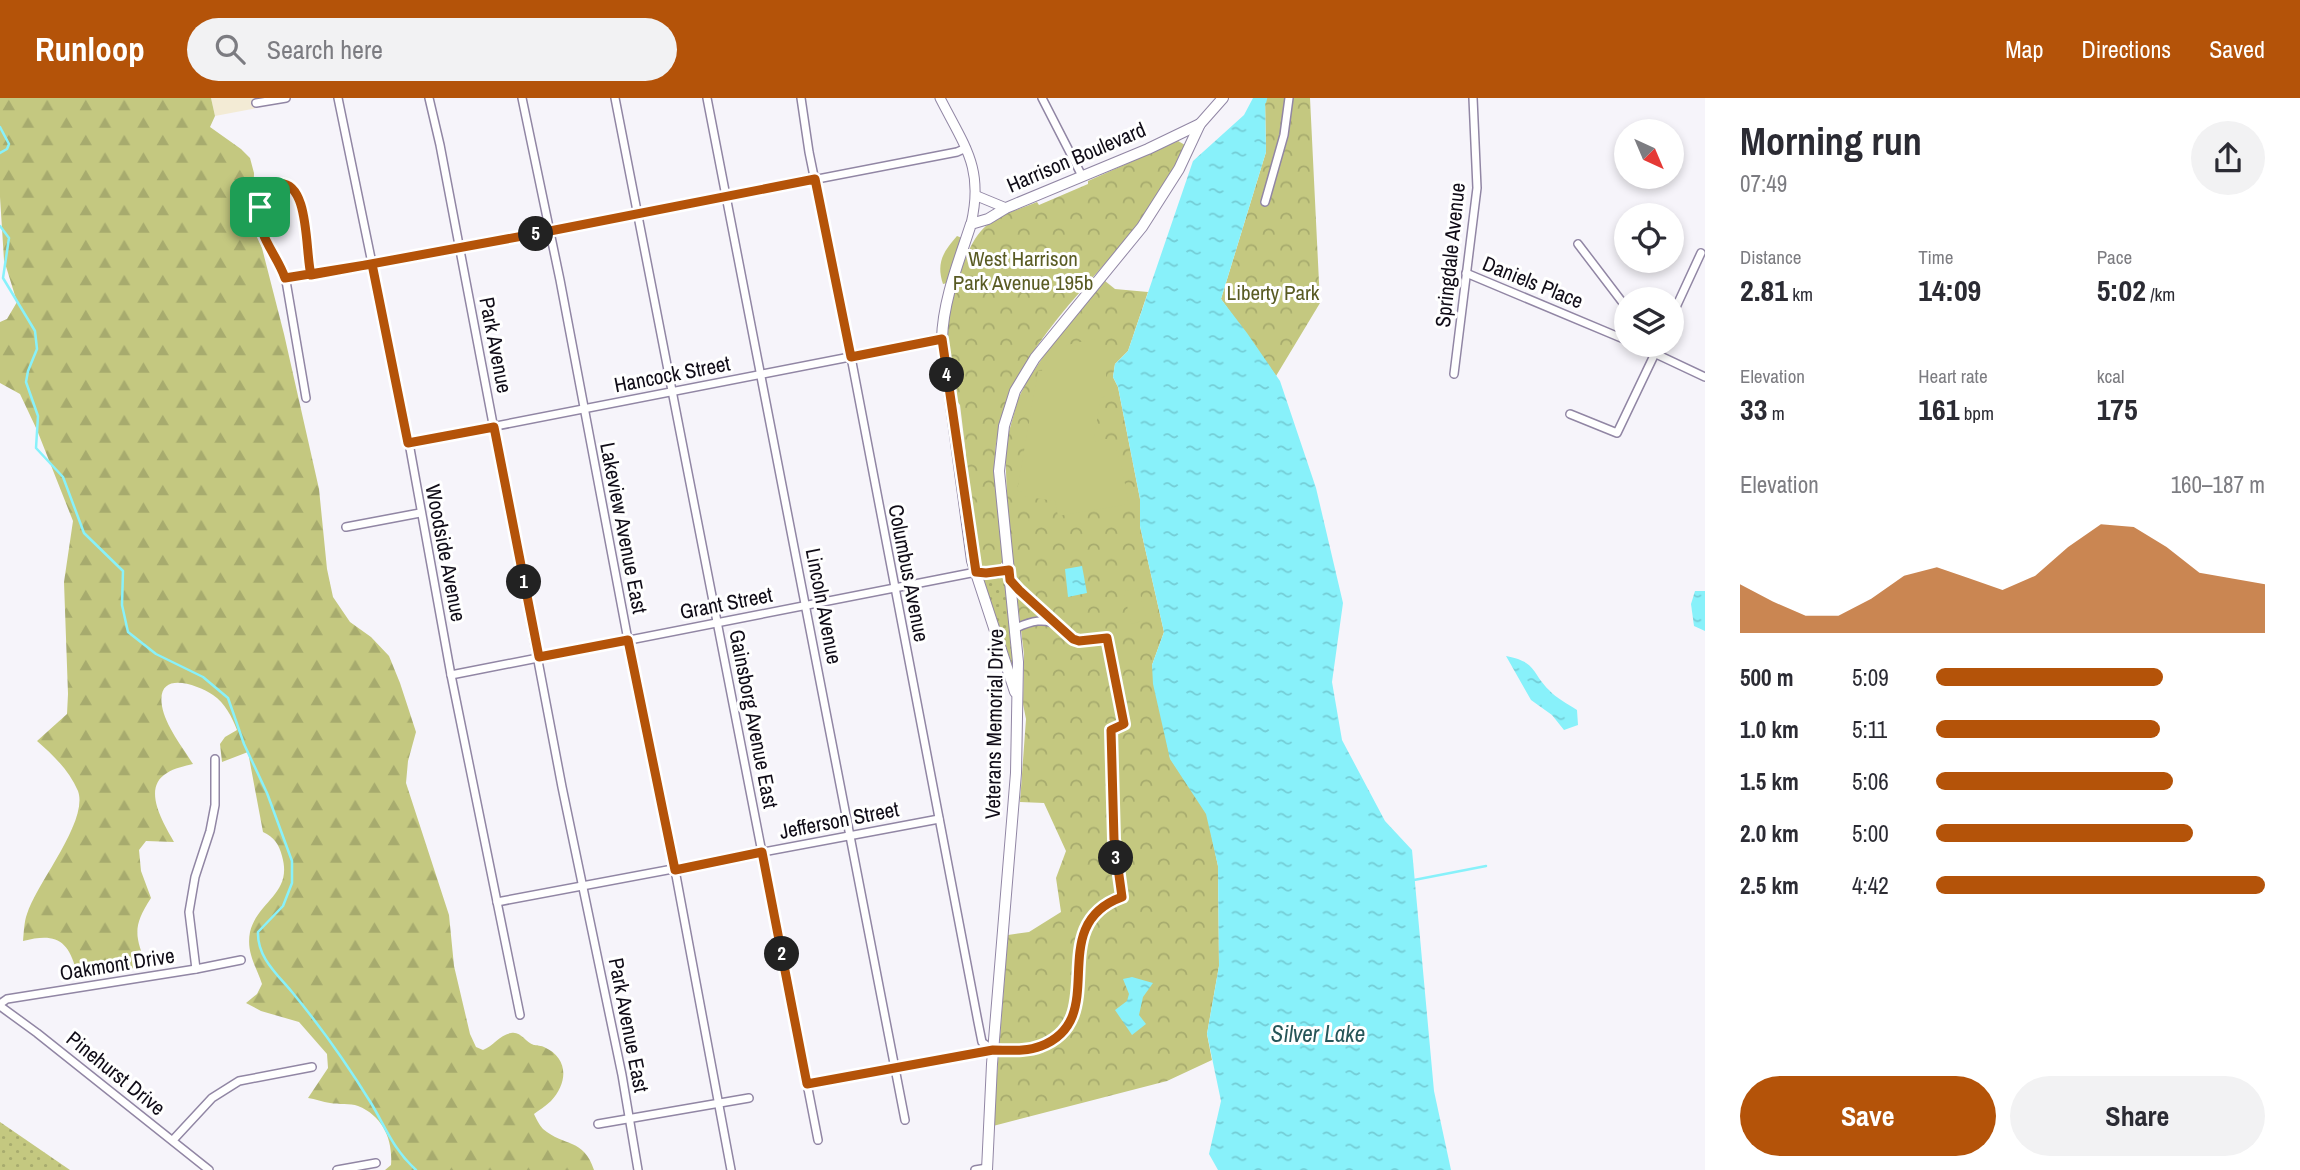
<!DOCTYPE html>
<meta charset="utf-8">
<style>
:root{--surface:#fff;--page:#f2f2f3;--text:#2b2b33;--muted:#7c7c81;--accent:#b45309}
body{margin:0;font-family:"Archivo Narrow",sans-serif;background:var(--page);color:var(--text);height:100vh;display:flex;flex-direction:column;font-size:26px;white-space:nowrap}
*{box-sizing:border-box;margin:0}
p{font-size:23px;color:var(--muted)}
.icon{flex:none;width:38px;height:38px;fill:none;stroke:currentColor;stroke-width:2;stroke-linecap:round;stroke-linejoin:round}
.map{position:relative;flex:1;overflow:hidden}
.sheet{display:flex;flex-direction:column;background:var(--surface);width:595px}
.sheet>*{flex:none}
.needle{width:46px;rotate:136deg}
.buttons{position:absolute;left:1614px;top:21px;display:grid;gap:14px}
.buttons a{display:grid;place-items:center;width:70px;height:70px;border-radius:50%;background:var(--surface);box-shadow:0 4px 10px #0003;font-size:35px}
.pin{position:absolute;display:grid;place-items:center;width:60px;height:60px;color:#fff;margin:-30px;border-radius:14px;box-shadow:0 4px 10px #0006}
.km{position:absolute;width:35px;height:35px;margin:-18px;border-radius:50%;background:#222;color:#fff;font-size:19px;line-height:35px;text-align:center}
.round{display:grid;place-items:center;flex:none;width:74px;height:74px;border-radius:37px;background:var(--page)}
.overview{display:flex;align-items:center;justify-content:space-between;height:119px;padding:0 35px}
h1{font-size:38px;font-weight:700;line-height:52px}
.figures{display:grid;grid-template-columns:repeat(3,1fr);gap:10px;height:119px;padding:7px 35px}
.figures div{display:grid;align-content:center}
.figures b{font-size:30px;font-weight:700}
.figures small{font-size:19px;font-weight:400}
.figures p{font-size:19px}
.chart{height:196px;padding:14px 35px}
.chart p{display:flex;justify-content:space-between}
.chart svg{width:100%;height:126px;margin-top:7px;fill:var(--accent);opacity:.7}
.button{display:flex;gap:14px;margin-top:auto;padding:14px 35px}
.button a{flex:1;height:80px;border-radius:42px;background:var(--accent);color:#fff;font-size:28px;font-weight:700;line-height:80px;text-align:center}
.button a+a{background:var(--page);color:var(--text)}
ul{padding:0 35px;list-style:none;font-size:23px}
li{display:grid;grid-template-columns:112px 84px 1fr;align-items:center;height:52px}
li i{height:18px;border-radius:9px;background:var(--accent)}
header{display:flex;align-items:center;gap:42px;box-sizing:border-box;height:98px;padding:0 35px;background:var(--accent);color:#fff}
header strong{font-size:33px}
nav{display:flex;gap:38px;margin-inline-start:auto;font-size:24px}
.search{width:490px;height:63px;background:var(--page);display:flex;align-items:center;gap:18px;box-sizing:border-box;padding:0 24px;border-radius:38px;color:var(--muted);font-size:26px}
main{display:flex;flex:1;min-height:0}
.map>svg:first-child{display:block}
.education{fill:#f3ebd5}
.grass{fill:url(#grass-dots)}
.forest{fill:url(#forest-firs)}
.park{fill:url(#park-crowns)}
.garden{fill:#c4c880}
.water{fill:url(#water-ripples)}
.lines{fill:none;stroke-linecap:round;stroke-linejoin:round}
.stream{stroke:#88f1fa;stroke-width:2.5}
.minor-casing{stroke:#9186a4;stroke-width:10}
.tertiary-casing{stroke:#9186a4;stroke-width:11}
.secondary-casing{stroke:#9186a4;stroke-width:12}
.minor{stroke:#fff;stroke-width:7}
.tertiary{stroke:#fff;stroke-width:9}
.secondary{stroke:#fff;stroke-width:10}
.route-casing{stroke:#fff;stroke-width:14}
.route{stroke:#b45309;stroke-width:9}
.labels{text-anchor:middle;dominant-baseline:central;stroke-width:6;stroke-linejoin:round;paint-order:stroke}
.street-label{font-size:21px;fill:#100c17;stroke:#fff}
.park-label{font-size:21px;fill:#595b23;stroke:#fff}
.water-label{font-size:23px;font-style:italic;fill:#265558;stroke:#fff}
</style>
<header>
<strong>Runloop</strong>
<div class="search"><svg class="icon" aria-label="search" viewBox="0 0 24 24"><circle cx="10" cy="10" r="6"/><path d="M15 15l6 6"/></svg>Search here</div>
<nav><a>Map</a><a>Directions</a><a>Saved</a></nav>
</header>
<main>
<div class="map">
<svg width="1705" height="1072" viewBox="0 0 1705 1072">
<defs>
<pattern id="grass-dots" width="8" height="8" patternUnits="userSpaceOnUse" patternTransform="scale(1.75)"><rect width="8" height="8" fill="#c4c880"/><path d="M2 2h.1M6 6h.1" fill="none" stroke="#a7ab6e" stroke-width="1.8" stroke-linecap="round"/></pattern>
<pattern id="forest-firs" width="22" height="20" patternUnits="userSpaceOnUse" patternTransform="scale(1.75)"><rect width="22" height="20" fill="#c4c880"/><path d="M5 1l3.5 6h-7zM16 11l3.5 6h-7z" fill="#a7ab6e"/></pattern>
<pattern id="park-crowns" width="20" height="18" patternUnits="userSpaceOnUse" patternTransform="scale(1.75)"><rect width="20" height="18" fill="#c4c880"/><path d="M2 6a3 3 0 1 1 6 0M12 15a3 3 0 1 1 6 0" fill="none" stroke="#a7ab6e"/></pattern>
<pattern id="water-ripples" width="26" height="14" patternUnits="userSpaceOnUse" patternTransform="scale(1.75)"><rect width="26" height="14" fill="#88f1fa"/><path d="M2 4q2-2 4 0t4 0M15 11q2-2 4 0t4 0" fill="none" stroke="#74cdd6"/></pattern>
</defs>
<rect width="100%" height="100%" fill="#f6f4fa"/>
<path class="education" d="M 211,0 L 255,0 L 257,10 L 215,18 Z"/>
<g class="grass">
<path d="M 995,478 L 1005,481 L 1012,539 L 1012,567 L 984,483 L 986,479 Z"/>
<path d="M 0,1024 L 70,1072 L 0,1072 Z"/>
</g>
<path class="forest" d="M 0,0 L 211,0 L 215,18 L 210,29 L 241,51 L 250,60 L 254,75 L 253,115 L 284,236 L 319,391 L 327,471 L 333,499 L 350,524 L 371,539 L 389,558 L 400,585 L 416,634 L 408,663 L 406,685 L 449,817 L 454,868 L 470,936 L 476,949 L 483,952 C 493,948 500,937 511,935 C 521,933 525,944 534,947 C 535,947 543,948 544,949 C 569,960 568,985 551,1003 C 546,1008 539,1012 534,1016 C 536,1020 539,1027 543,1031 C 564,1049 584,1040 594,1072 L 385,1072 L 391,1067 C 393,1042 383,1018 358,1008 C 350,1005 339,1007 330,1005 C 323,1004 315,1001 308,1000 L 328,970 L 327,956 L 299,924 L 261,913 L 246,905 L 257,896 L 262,886 C 256,868 246,854 250,834 C 258,802 293,796 282,758 C 279,746 274,739 263,734 L 248,654 L 222,664 L 220,646 L 225,639 L 237,632 C 232,619 225,605 213,597 C 196,586 156,572 162,608 C 165,627 183,650 193,666 C 185,668 174,670 167,675 C 141,690 164,726 174,744 L 146,743 L 139,752 L 141,773 L 151,800 C 132,829 135,838 147,869 C 119,869 106,885 76,872 C 68,840 53,835 23,843 C 24,834 24,824 27,816 C 36,786 89,723 78,693 C 69,672 53,657 37,643 L 67,616 L 68,596 L 64,484 L 73,423 L 37,332 L 20,296 L 0,285 L 0,224 L 7,221 L 17,204 L 4,162 L 0,99 Z"/>
<g class="park">
<path d="M 1265,0 L 1310,0 L 1320,205 L 1276,278 L 1221,201 L 1266,54 Z"/>
<path d="M 1178,43 L 1185,47 C 1152,132 1075,186 1028,262 C 1022,272 1018,285 1013,296 C 1005,313 999,328 996,346 C 991,386 1003,424 1003,463 L 998,469 L 982,469 L 979,466 L 964,365 L 966,356 L 960,307 L 956,302 L 946,235 L 947,223 C 956,194 963,147 987,127 C 1000,116 1021,111 1037,104 L 1039,107 L 1088,86 L 1088,83 Z"/>
<path d="M 1105,183 L 1115,191 L 1148,194 L 1128,253 L 1115,266 L 1113,279 L 1118,289 L 1140,401 L 1140,428 L 1164,534 L 1152,567 L 1170,660 L 1207,716 L 1218,768 L 1219,868 L 1207,936 L 1212,962 L 1167,983 L 993,1028 L 1008,837 L 1029,834 L 1061,814 L 1056,780 L 1066,753 L 1044,705 L 1020,704 L 1026,621 L 1023,606 L 1024,556 L 1008,427 L 1005,348 L 1018,301 L 1027,283 L 1053,244 Z"/>
</g>
<g class="garden">
<path d="M 957,138 L 962,140 L 947,185 L 943,186 C 936,165 943,154 957,138 Z"/>
<path d="M 1093,241 L 1102,245 L 1106,261 L 1106,298 L 1101,300 L 1093,344 L 1102,341 L 1113,341 L 1122,370 L 1128,402 L 1124,407 L 1058,418 L 1055,403 L 1021,398 L 1022,394 L 1017,393 L 1038,273 L 1042,273 L 1043,268 L 1049,269 L 1046,263 L 1050,251 Z"/>
<path d="M 1139,490 L 1146,522 L 1131,526 L 1124,493 Z"/>
</g>
<g class="water">
<path d="M 1253,0 L 1265,0 L 1266,54 L 1221,201 L 1247,235 L 1280,283 L 1316,390 L 1343,505 L 1332,584 L 1342,642 L 1385,723 L 1412,752 L 1434,993 L 1451,1072 L 1218,1072 L 1209,1056 L 1221,1003 L 1207,936 L 1219,868 L 1218,768 L 1206,716 L 1170,661 L 1153,586 L 1152,567 L 1164,534 L 1140,428 L 1140,401 L 1118,289 L 1113,279 L 1115,266 L 1128,253 L 1193,63 L 1244,17 Z"/>
<path d="M 1082,468 L 1087,495 L 1068,499 L 1065,471 Z"/>
<path d="M 1695,493 L 1705,493 L 1705,533 L 1694,528 L 1691,506 Z"/>
<path d="M 1506,558 C 1537,564 1531,574 1549,592 C 1556,600 1568,606 1577,612 L 1578,627 L 1564,632 L 1552,617 L 1531,602 Z"/>
<path d="M 1132,879 L 1153,885 L 1143,899 L 1139,917 L 1146,926 L 1132,937 L 1115,912 L 1127,903 L 1129,896 L 1123,881 Z"/>
</g>
<g class="lines">
<g class="stream">
<path d="M 1265,4 L 1266,0"/>
<path d="M 0,29 L 9,46 L 7,51 L 0,55"/>
<path d="M 0,128 L 9,140 L 3,180 L 35,233 L 37,251 L 28,273 L 26,284 L 38,318 L 36,350 L 63,379 L 84,435 L 123,473 L 122,507 L 128,534 L 156,556 L 203,579 L 228,600 L 244,646 L 267,695 L 292,763 L 292,785 L 283,808 L 258,834 C 257,859 277,876 292,894 C 321,929 347,966 371,1005 C 386,1030 393,1051 416,1072"/>
<path d="M 1414,782 L 1486,768"/>
</g>
<defs>
<g id="minor">
<path d="M 338,0 L 409,345 L 451,577 L 520,917"/>
<path d="M 429,0 L 440,47 L 562,689 L 622,977 L 638,1072"/>
<path d="M 522,0 L 560,182 L 628,542 L 675,772 L 731,1072"/>
<path d="M 615,0 L 818,1042"/>
<path d="M 707,0 L 905,1022"/>
<path d="M 801,0 L 809,54 L 851,259 L 978,924 L 982,944 L 993,952"/>
<path d="M 1042,0 L 1082,78"/>
<path d="M 256,5 L 286,0"/>
<path d="M 1265,104 L 1284,37 L 1289,0"/>
<path d="M 1578,146 L 1626,209"/>
<path d="M 1466,175 L 1626,242"/>
<path d="M 285,180 L 549,133 L 957,54 L 966,50"/>
<path d="M 1671,220 L 1701,155"/>
<path d="M 1637,247 L 1705,279"/>
<path d="M 1454,276 L 1477,90 L 1473,0"/>
<path d="M 306,300 L 285,177 L 266,145 L 259,118 L 263,100 L 278,86 L 288,86 C 312,106 304,149 311,176"/>
<path d="M 1570,316 L 1617,335 L 1659,247"/>
<path d="M 409,345 L 942,241"/>
<path d="M 346,429 L 420,415"/>
<path d="M 1010,482 L 1054,524"/>
<path d="M 451,577 L 976,474"/>
<path d="M 497,804 L 939,721"/>
<path d="M 196,871 L 189,814 L 195,779 L 210,733 L 215,707 L 215,661"/>
<path d="M 0,906 L 7,901 L 196,871 L 241,862"/>
<path d="M 0,908 L 37,935 L 209,1072"/>
<path d="M 807,986 L 993,952 C 1009,952 1026,954 1041,948 C 1112,921 1043,827 1122,799 L 1113,741 L 1111,632 L 1124,626 L 1107,540 C 1096,542 1082,545 1072,541 C 1067,538 1064,533 1059,529 C 1046,518 1029,524 1016,530"/>
<path d="M 598,1026 L 749,1000"/>
<path d="M 173,1042 L 212,1000 L 239,983 L 312,969"/>
<path d="M 337,1072 L 376,1065"/>
<path d="M 975,1072 L 987,1070"/>
</g>
<g id="tertiary">
<path d="M 940,0 C 965,49 984,70 971,126"/>
<path d="M 977,98 L 1006,110"/>
<path d="M 976,474 L 986,475 L 1008,472"/>
</g>
<g id="secondary">
<path d="M 1015,594 L 972,463 L 942,241 C 943,202 959,163 971,126 L 988,121 L 1006,110 L 1148,51 L 1200,26"/>
<path d="M 987,1072 L 992,966 L 1016,675 L 1018,564 L 999,373 L 1004,328 L 1015,293 L 1035,260 L 1142,129 L 1179,71 L 1200,26 L 1223,0"/>
</g>
</defs>
<use href="#minor" class="minor-casing"/>
<use href="#tertiary" class="tertiary-casing"/>
<use href="#secondary" class="secondary-casing"/>
<use href="#minor" class="minor"/>
<use href="#tertiary" class="tertiary"/>
<use href="#secondary" class="secondary"/>
</g>
<g class="lines">
<defs>
<path id="route" d="M 260,109 C 255,136 277,156 285,180 L 372,166 L 408,345 L 494,329 L 539,559 L 628,542 L 675,772 L 762,754 L 807,986 L 993,952 C 1009,952 1026,954 1041,948 C 1113,920 1042,828 1122,799 L 1114,741 L 1111,632 L 1124,626 L 1107,540 L 1079,543 L 1073,541 L 1019,492 L 1010,482 L 1009,472 L 986,475 L 976,474 L 942,241 L 851,259 L 815,81 L 550,133 L 311,177 C 305,154 310,82 278,86 L 264,100 L 260,109"/>
</defs>
<use href="#route" class="route-casing"/>
<use href="#route" class="route"/>
</g>
<g class="labels">
<g class="street-label">
<text transform="translate(1076 59) rotate(-23)">Harrison Boulevard</text>
<text transform="translate(1450 157) rotate(-84)">Springdale Avenue</text>
<text transform="translate(1533 184) rotate(22)">Daniels Place</text>
<text transform="translate(496 247) rotate(79)">Park Avenue</text>
<text transform="translate(672 276) rotate(-11)">Hancock Street</text>
<text transform="translate(624 430) rotate(79)">Lakeview Avenue East</text>
<text transform="translate(446 455) rotate(79)">Woodside Avenue</text>
<text transform="translate(909 475) rotate(79)">Columbus Avenue</text>
<text transform="translate(726 505) rotate(-11)">Grant Street</text>
<text transform="translate(824 508) rotate(79)">Lincoln Avenue</text>
<text transform="translate(754 621) rotate(79)">Gainsborg Avenue East</text>
<text transform="translate(994 626) rotate(-89)">Veterans Memorial Drive</text>
<text transform="translate(839 722) rotate(-11)">Jefferson Street</text>
<text transform="translate(117 866) rotate(-9)">Oakmont Drive</text>
<text transform="translate(629 927) rotate(79)">Park Avenue East</text>
<text transform="translate(116 975) rotate(39)">Pinehurst Drive</text>
</g>
<g class="park-label">
<text x="1023" y="160">West Harrison<tspan x="1023" dy="24">Park Avenue 195b</tspan></text>
<text x="1273" y="194">Liberty Park</text>
</g>
<g class="water-label">
<text x="1318" y="935">Silver Lake</text>
</g>
</g>
</svg>
<div class="buttons">
<a><svg class="needle" viewBox="-14 -14 28 28"><path d="M0-13l5 13h-10z" fill="#e53935"/><path d="M0 13l5-13h-10z" fill="#7c7c81"/></svg></a>
<a><svg class="icon" aria-label="locate" viewBox="0 0 24 24"><circle cx="12" cy="12" r="6"/><path d="M12 2v4M12 18v4M2 12h4M18 12h4"/></svg></a>
<a><svg class="icon" aria-label="layers" viewBox="0 0 24 24"><path d="M12 4l9 5-9 5-9-5zM3 14l9 5 9-5"/></svg></a>
</div>
<div class="pin" style="left:260px;top:109px;background:#1e9e55"><svg class="icon" aria-label="arrive" viewBox="0 0 24 24"><path d="M6 21V4h12l-3 4 3 4H6"/></svg></div>
<b class="km" style="left:524px;top:484px">1</b>
<b class="km" style="left:782px;top:856px">2</b>
<b class="km" style="left:1116px;top:760px">3</b>
<b class="km" style="left:947px;top:277px">4</b>
<b class="km" style="left:536px;top:136px">5</b>
</div>
<section class="sheet">
<div class="overview"><div><h1>Morning run</h1><p>07:49</p></div><a class="round"><svg class="icon" aria-label="share" viewBox="0 0 24 24"><path d="M12 15V3M7 8l5-5 5 5M5 13v7h14v-7"/></svg></a></div>
<div class="figures">
<div><p>Distance</p><b>2.81<small> km</small></b></div>
<div><p>Time</p><b>14:09</b></div>
<div><p>Pace</p><b>5:02<small> /km</small></b></div>
</div>
<div class="figures">
<div><p>Elevation</p><b>33<small> m</small></b></div>
<div><p>Heart rate</p><b>161<small> bpm</small></b></div>
<div><p>kcal</p><b>175</b></div>
</div>
<div class="chart"><p><span>Elevation</span>160–187 m</p>
<svg viewBox="0 0 160 44" preserveAspectRatio="none"><path d="M0 44V27L10 33L20 38L30 38L40 32L50 24L60 21L70 25L80 29L90 24L100 14L110 6L120 7L130 14L140 23L150 25L160 27V44z"/></svg>
</div>
<ul>
<li><b>500 m</b>5:09<i style="width:69%"></i></li>
<li><b>1.0 km</b>5:11<i style="width:68%"></i></li>
<li><b>1.5 km</b>5:06<i style="width:72%"></i></li>
<li><b>2.0 km</b>5:00<i style="width:78%"></i></li>
<li><b>2.5 km</b>4:42<i style="width:100%"></i></li>
</ul>
<div class="button"><a>Save</a><a>Share</a></div>
</section>
</main>
